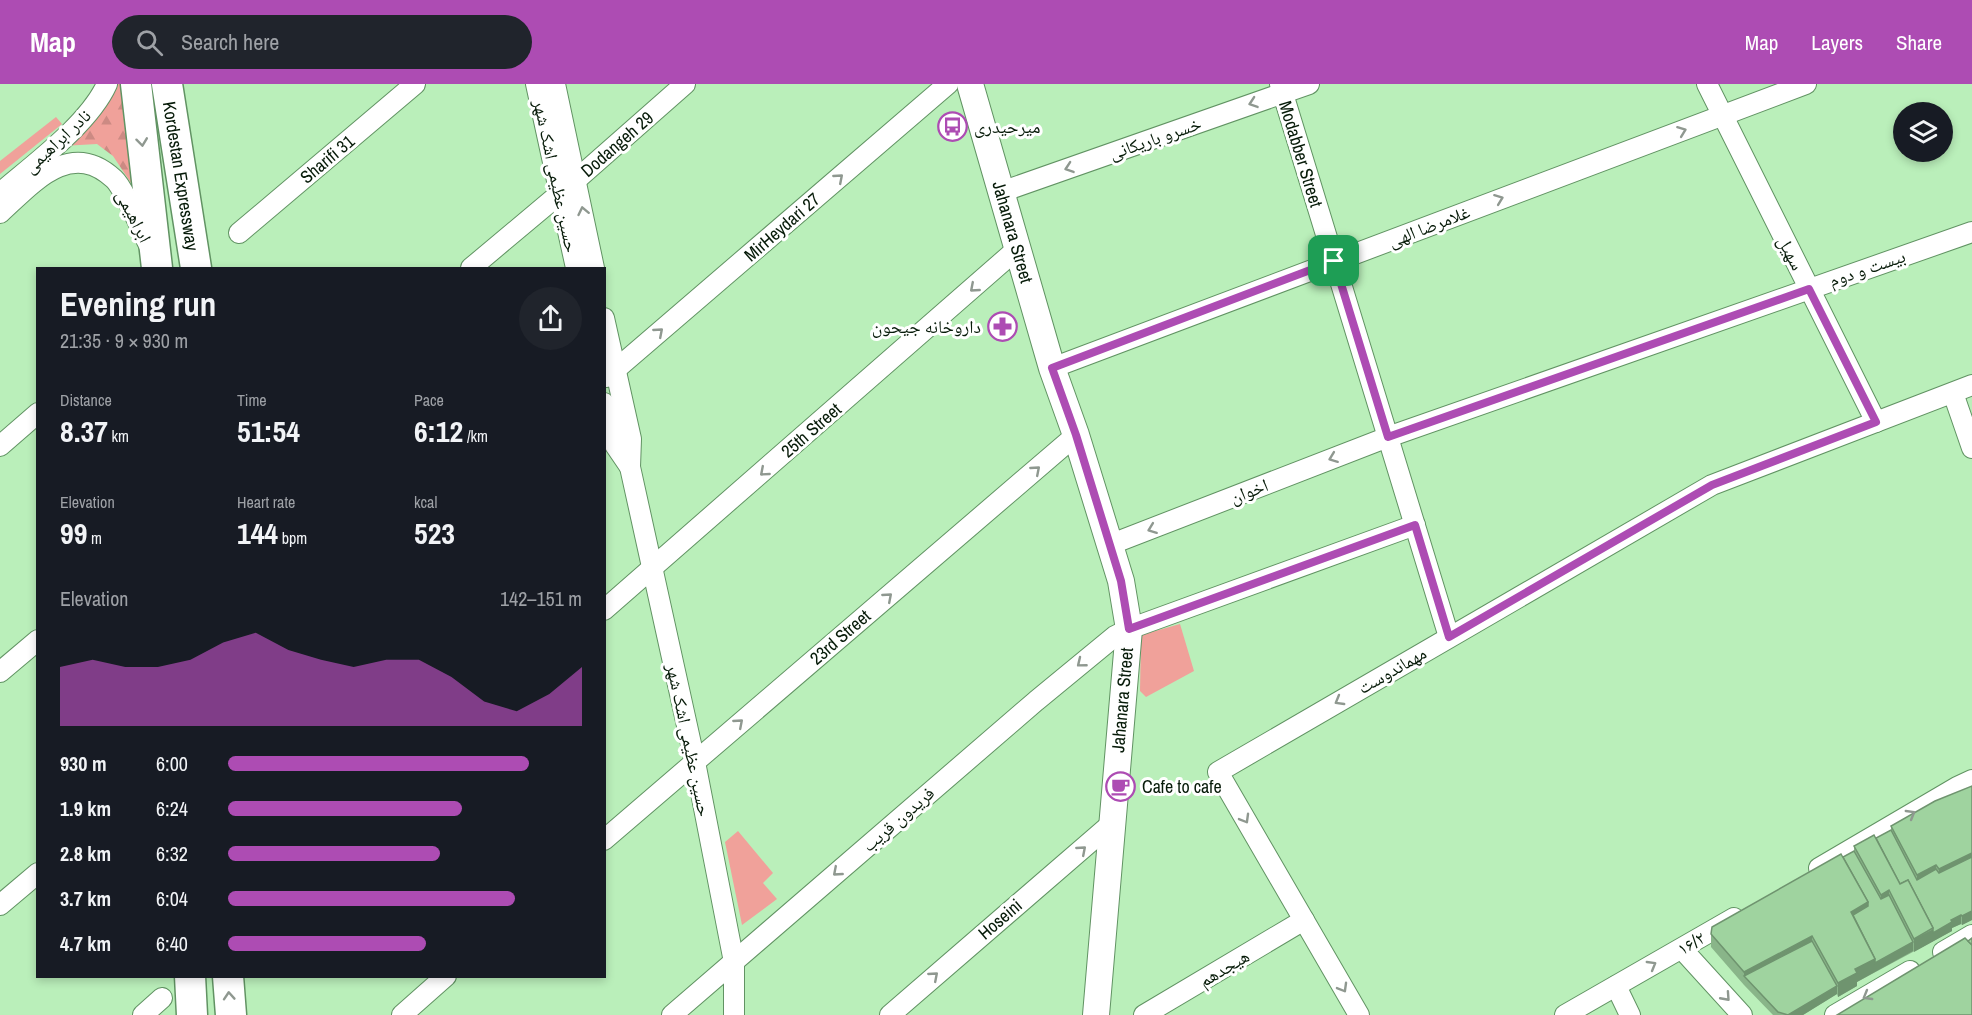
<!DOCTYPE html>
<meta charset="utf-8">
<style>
:root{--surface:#171b24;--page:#20242c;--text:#f1f3f6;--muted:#9ea1a6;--accent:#ad4cb3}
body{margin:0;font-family:"Archivo Narrow","Noto Naskh Arabic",sans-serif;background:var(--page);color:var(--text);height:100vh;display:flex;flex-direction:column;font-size:22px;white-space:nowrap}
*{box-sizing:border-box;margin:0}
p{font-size:20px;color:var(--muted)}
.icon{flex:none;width:33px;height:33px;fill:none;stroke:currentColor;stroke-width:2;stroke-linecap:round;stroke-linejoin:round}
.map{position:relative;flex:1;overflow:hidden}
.side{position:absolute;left:36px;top:183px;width:570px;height:711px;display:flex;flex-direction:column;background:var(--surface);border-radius:0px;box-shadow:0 3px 9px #0003}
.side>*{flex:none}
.controls{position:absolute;left:1893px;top:18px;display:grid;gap:12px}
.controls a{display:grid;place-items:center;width:60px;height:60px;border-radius:50%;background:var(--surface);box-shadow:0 3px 9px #0003;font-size:30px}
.pin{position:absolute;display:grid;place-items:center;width:51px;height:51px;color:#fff;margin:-26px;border-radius:12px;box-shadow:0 3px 9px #0006}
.round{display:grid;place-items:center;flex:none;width:63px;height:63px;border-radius:32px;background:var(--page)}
.headline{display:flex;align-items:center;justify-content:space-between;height:102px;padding:0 24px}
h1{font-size:33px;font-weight:700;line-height:45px}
.figures{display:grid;grid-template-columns:repeat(3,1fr);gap:9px;height:102px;padding:6px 24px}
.figures div{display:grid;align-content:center}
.figures b{font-size:30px;font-weight:700}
.figures small{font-size:16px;font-weight:400}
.figures p{font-size:16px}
.chart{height:168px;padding:12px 24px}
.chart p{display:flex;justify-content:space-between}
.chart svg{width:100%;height:108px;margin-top:6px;fill:var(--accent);opacity:.7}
ul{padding:0 24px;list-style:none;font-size:20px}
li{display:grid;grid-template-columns:96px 72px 1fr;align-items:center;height:45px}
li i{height:15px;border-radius:8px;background:var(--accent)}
header{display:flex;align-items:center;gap:36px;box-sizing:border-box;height:84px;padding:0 30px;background:var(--accent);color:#fff}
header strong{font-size:28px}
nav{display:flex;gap:33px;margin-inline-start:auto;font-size:21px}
.search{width:420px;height:54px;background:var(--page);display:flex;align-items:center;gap:15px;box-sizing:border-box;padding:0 21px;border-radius:33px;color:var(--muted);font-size:22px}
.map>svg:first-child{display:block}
.green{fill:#f0a19a}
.forest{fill:url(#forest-firs)}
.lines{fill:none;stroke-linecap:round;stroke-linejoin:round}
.minor-casing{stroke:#619363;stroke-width:22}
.major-casing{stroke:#619363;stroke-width:28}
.highway-casing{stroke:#619363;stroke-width:33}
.minor{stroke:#fff;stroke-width:20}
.major{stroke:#fff;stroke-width:26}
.highway{stroke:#fff;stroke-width:30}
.wall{fill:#89b589}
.shaded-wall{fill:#6f946f}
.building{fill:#9fd39f;stroke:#6f946f;stroke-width:1.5}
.oneway{stroke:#8f9890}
.route-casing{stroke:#fff;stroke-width:12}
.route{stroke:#ad4cb3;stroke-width:8}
.labels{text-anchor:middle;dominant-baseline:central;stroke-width:6;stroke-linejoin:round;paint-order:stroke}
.poi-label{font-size:18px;fill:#071b09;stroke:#fff;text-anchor:start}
.street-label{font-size:18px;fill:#071b09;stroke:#fff}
</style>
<header>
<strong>Map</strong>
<div class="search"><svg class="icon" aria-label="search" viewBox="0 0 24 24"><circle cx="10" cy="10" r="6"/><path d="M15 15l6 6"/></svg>Search here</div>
<nav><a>Map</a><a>Layers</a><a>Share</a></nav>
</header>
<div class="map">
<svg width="1972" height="931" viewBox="0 0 1972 931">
<defs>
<pattern id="forest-firs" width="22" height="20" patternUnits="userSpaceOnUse" patternTransform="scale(1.5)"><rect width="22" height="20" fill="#f0a19a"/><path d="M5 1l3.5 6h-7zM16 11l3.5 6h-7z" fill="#cc8a83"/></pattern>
</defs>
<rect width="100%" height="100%" fill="#baefba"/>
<g class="green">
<path d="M 56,33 L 62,40 L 0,90 L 0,77 Z"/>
<path d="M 1180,540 L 1194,587 L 1146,613 L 1140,607 L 1141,551 Z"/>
<path d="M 738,747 L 773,789 L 763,799 L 777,815 L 742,841 L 725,758 Z"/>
</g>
<path class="forest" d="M 113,0 L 120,0 L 135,105 L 113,72 L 97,60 L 62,62 Z"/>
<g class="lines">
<defs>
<g id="minor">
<path d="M 536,0 L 576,184"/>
<path d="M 555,0 L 594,184"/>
<path d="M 1280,0 L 1449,553"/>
<path d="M 1707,0 L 1876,338"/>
<path d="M 1001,108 L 1309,0"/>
<path d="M 0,109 C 34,80 89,40 107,0"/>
<path d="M 0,129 C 32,100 70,54 114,95 C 124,104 141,146 149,161"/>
<path d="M 239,149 L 415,0"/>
<path d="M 471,184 L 576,96 L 685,0"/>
<path d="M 604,234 L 631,355 L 630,383 L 695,678 L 734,878 L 734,931"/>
<path d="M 1052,284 L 1806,0"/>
<path d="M 607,293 L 948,0"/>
<path d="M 1953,309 L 1972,364"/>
<path d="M 604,319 L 615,361 L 630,383"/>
<path d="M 0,362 L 38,329"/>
<path d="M 1109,461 L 1388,353 L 1972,148"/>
<path d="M 604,526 L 1017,165"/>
<path d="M 0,588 L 38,556"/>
<path d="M 604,756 L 1076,351"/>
<path d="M 1819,784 L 1957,703 L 1972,696"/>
<path d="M 0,821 L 38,789"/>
<path d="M 1682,865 L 1742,931"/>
<path d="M 1943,868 L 1972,851"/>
<path d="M 1616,902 L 1630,931"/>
<path d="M 143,931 L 162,914"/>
<path d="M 402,931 L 446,892"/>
<path d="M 672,931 L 1036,617 L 1115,552 L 1129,545 L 1415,441"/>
<path d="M 890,931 L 1111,740"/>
<path d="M 1144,931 L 1304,836"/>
<path d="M 1359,931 L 1218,688 L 1712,401 L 1972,301"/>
<path d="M 1565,931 L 1734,834"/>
<path d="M 1835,931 L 1910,887"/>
</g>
<path id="major" d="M 970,0 L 1052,284 L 1076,351 L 1121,497 L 1129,545 L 1096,931"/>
<g id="highway">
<path d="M 136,0 L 157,184"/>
<path d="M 167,0 L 196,184"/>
<path d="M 190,892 L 192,931"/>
<path d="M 228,892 L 231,931"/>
</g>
</defs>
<use href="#minor" class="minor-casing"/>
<use href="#major" class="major-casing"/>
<use href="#highway" class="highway-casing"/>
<use href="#minor" class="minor"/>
<use href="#major" class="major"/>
<use href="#highway" class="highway"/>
</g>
<path class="wall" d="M 1972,702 L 1972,836 L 1962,841 L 1961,840 L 1952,844 L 1952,847 L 1857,898 L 1857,902 L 1838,913 L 1837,910 L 1803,931 L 1773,931 L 1744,901 L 1711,863 L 1711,850 L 1854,767 L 1854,762 L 1876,754 L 1891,746 L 1891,742 Z"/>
<g class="shaded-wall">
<path d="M 1972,769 L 1972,782 L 1939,798 L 1939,785 Z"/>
<path d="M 1936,781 L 1936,794 L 1917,804 L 1917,791 Z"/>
<path d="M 1889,806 L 1889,820 L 1881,824 L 1881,811 Z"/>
<path d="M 1868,818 L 1868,831 L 1854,839 L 1851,828 Z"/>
<path d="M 1972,827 L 1972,836 L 1962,841 L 1962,832 Z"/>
<path d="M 1961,831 L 1961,840 L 1952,844 L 1952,847 L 1914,868 L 1914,855 Z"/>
<path d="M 1812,852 L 1812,866 L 1744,892 L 1744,901 L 1744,888 Z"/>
<path d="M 1913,858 L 1913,867 L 1875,888 L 1875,879 Z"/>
<path d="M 1875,875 L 1875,888 L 1857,898 L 1857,902 L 1838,913 L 1838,899 L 1855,885 Z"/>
<path d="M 1837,902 L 1837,910 L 1803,931 L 1788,931 Z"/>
</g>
<g class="building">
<path d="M 1972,702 L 1972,769 L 1939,785 L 1936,781 L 1917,791 L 1891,742 L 1935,717 Z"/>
<path d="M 1891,746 L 1917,796 L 1936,785 L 1939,789 L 1972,773 L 1972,827 L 1962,832 L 1961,831 L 1951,836 L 1952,838 L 1933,849 L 1933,844 L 1908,796 L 1900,800 L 1876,754 Z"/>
<path d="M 1874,751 L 1900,800 L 1908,796 L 1933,844 L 1914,855 L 1889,806 L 1881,811 L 1854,762 Z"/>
<path d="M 1854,767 L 1881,815 L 1889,811 L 1913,858 L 1875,879 L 1875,875 L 1853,831 L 1868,822 L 1868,818 L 1843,773 Z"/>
<path d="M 1841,770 L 1868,818 L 1851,828 L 1875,875 L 1855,885 L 1857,889 L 1838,899 L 1812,852 L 1744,888 L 1711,850 L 1712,843 Z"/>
<path d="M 1965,854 L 1972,861 L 1972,931 L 1837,931 Z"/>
<path d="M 1972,854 L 1972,861 L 1968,857 Z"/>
<path d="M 1812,857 L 1837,902 L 1788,931 L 1778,928 L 1744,892 Z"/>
</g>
<defs><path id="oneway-chevron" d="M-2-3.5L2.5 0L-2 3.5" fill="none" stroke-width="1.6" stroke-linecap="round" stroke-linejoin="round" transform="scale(1.5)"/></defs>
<g class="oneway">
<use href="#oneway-chevron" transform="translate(1253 19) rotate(161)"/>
<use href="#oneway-chevron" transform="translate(1682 47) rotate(-21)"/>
<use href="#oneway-chevron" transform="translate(142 58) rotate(83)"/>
<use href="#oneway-chevron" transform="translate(1069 84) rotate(161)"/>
<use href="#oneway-chevron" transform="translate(839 94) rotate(-41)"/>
<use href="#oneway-chevron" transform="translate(1499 115) rotate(-21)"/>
<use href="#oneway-chevron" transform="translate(583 127) rotate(-102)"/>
<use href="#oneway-chevron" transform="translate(974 204) rotate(139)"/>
<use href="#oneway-chevron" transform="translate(659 248) rotate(-41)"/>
<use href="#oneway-chevron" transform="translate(1333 374) rotate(159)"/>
<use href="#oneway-chevron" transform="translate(1036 386) rotate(-41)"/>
<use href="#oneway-chevron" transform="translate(764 388) rotate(139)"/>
<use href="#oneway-chevron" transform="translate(1152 445) rotate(159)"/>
<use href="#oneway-chevron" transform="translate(888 513) rotate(-41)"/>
<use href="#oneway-chevron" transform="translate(1081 579) rotate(141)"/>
<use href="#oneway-chevron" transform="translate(1339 617) rotate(150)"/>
<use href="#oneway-chevron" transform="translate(739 639) rotate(-41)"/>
<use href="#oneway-chevron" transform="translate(1911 730) rotate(-30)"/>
<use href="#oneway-chevron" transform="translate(1245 735) rotate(60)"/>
<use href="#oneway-chevron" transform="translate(1082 766) rotate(-41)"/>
<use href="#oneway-chevron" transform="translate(837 788) rotate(139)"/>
<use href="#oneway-chevron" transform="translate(1652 881) rotate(-30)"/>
<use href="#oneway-chevron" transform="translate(934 892) rotate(-41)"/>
<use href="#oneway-chevron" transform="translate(1343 904) rotate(60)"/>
<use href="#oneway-chevron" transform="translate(229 912) rotate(-94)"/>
<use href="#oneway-chevron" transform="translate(1867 912) rotate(150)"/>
<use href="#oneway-chevron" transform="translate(1726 913) rotate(48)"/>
</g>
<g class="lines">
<defs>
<path id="route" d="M 1334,177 L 1388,353 L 1809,205 L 1876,338 L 1712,401 L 1449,553 L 1415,441 L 1129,545 L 1121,497 L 1076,351 L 1052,284 Z"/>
</defs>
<use href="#route" class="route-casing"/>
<use href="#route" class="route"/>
</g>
<defs>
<symbol id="bus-ring" viewBox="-11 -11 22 22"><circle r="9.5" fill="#fff" stroke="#ad4cb3" stroke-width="1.5"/><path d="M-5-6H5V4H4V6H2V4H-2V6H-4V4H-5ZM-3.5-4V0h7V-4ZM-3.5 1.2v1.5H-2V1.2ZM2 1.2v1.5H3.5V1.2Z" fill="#ad4cb3"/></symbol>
<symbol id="pharmacy-ring" viewBox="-11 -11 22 22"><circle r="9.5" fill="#fff" stroke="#ad4cb3" stroke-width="1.5"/><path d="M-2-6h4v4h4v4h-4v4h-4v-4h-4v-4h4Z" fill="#ad4cb3"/></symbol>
<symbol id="cafe-ring" viewBox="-11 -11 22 22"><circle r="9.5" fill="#fff" stroke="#ad4cb3" stroke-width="1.5"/><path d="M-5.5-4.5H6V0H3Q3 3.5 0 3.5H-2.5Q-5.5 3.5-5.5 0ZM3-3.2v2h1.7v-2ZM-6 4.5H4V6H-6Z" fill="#ad4cb3"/></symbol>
</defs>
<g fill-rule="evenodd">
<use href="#bus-ring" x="936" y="26" width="33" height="33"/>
<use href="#pharmacy-ring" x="986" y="226" width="33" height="33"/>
<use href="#cafe-ring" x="1104" y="686" width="33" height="33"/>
</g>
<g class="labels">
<g class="poi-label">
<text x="974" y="42">میرحیدری</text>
<text x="981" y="242" text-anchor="end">داروخانه جیحون</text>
<text x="1142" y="702">Cafe to cafe</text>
</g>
<g class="street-label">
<text transform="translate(1155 54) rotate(-19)">خسرو باریکانی</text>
<text transform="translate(57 57) rotate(-43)">نادر ابراهیمی</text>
<text transform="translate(617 60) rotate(-41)">Dodangeh 29</text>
<text transform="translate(1301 70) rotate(73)">Modabber Street</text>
<text transform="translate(327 75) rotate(-40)">Sharifi 31</text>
<text transform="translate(181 92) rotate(81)">Kordestan Expressway</text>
<text transform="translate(556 92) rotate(78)">حسین عظیمی اشک شهر</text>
<text transform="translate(134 132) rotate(63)">ابراهیمی</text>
<text transform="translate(1429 142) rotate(-21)">غلامرضا الهی</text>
<text transform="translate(782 143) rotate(-41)">MirHeydari 27</text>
<text transform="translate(1013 148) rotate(74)">Jahanara Street</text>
<text transform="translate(1791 169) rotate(63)">سهیل</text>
<text transform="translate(1867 184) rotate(-19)">بیست و دوم</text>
<text transform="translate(811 346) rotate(-41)">25th Street</text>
<text transform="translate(1249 407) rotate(-21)">اخوان</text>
<text transform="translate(840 553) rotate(-41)">23rd Street</text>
<text transform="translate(1392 586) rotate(-30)">مهماندوست</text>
<text transform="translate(1122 616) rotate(-85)">Jahanara Street</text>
<text transform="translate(689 656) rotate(78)">حسین عظیمی اشک شهر</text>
<text transform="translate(898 735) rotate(-41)">فریدون قریب</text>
<text transform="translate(1000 835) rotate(-41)">Hoseini</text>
<text transform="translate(1691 859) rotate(-30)">۱۶/۲</text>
<text transform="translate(1224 884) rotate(-31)">هیجدهم</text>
</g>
</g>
</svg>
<div class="controls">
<a><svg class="icon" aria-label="layers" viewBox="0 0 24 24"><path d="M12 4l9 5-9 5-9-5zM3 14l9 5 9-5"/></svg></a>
</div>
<div class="pin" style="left:1334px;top:177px;background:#1e9e55"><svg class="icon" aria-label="arrive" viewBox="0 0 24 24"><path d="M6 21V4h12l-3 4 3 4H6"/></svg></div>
<section class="side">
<div class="headline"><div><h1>Evening run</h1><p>21:35 · 9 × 930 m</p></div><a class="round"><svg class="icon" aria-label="share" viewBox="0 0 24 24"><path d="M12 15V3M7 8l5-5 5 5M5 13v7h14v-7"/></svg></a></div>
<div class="figures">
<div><p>Distance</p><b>8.37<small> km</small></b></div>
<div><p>Time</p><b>51:54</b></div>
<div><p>Pace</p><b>6:12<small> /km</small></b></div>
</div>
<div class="figures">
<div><p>Elevation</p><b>99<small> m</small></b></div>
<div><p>Heart rate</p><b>144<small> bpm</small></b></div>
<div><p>kcal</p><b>523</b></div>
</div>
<div class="chart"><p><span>Elevation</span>142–151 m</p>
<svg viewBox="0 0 160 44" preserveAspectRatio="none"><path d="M0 44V20L10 17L20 20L30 20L40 17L50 10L60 6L70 13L80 17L90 20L100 17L110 17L120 24L130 34L140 38L150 31L160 20V44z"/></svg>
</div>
<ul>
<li><b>930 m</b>6:00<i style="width:85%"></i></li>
<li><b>1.9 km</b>6:24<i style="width:66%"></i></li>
<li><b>2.8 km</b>6:32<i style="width:60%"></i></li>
<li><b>3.7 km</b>6:04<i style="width:81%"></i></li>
<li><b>4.7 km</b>6:40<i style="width:56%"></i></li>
</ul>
</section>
</div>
